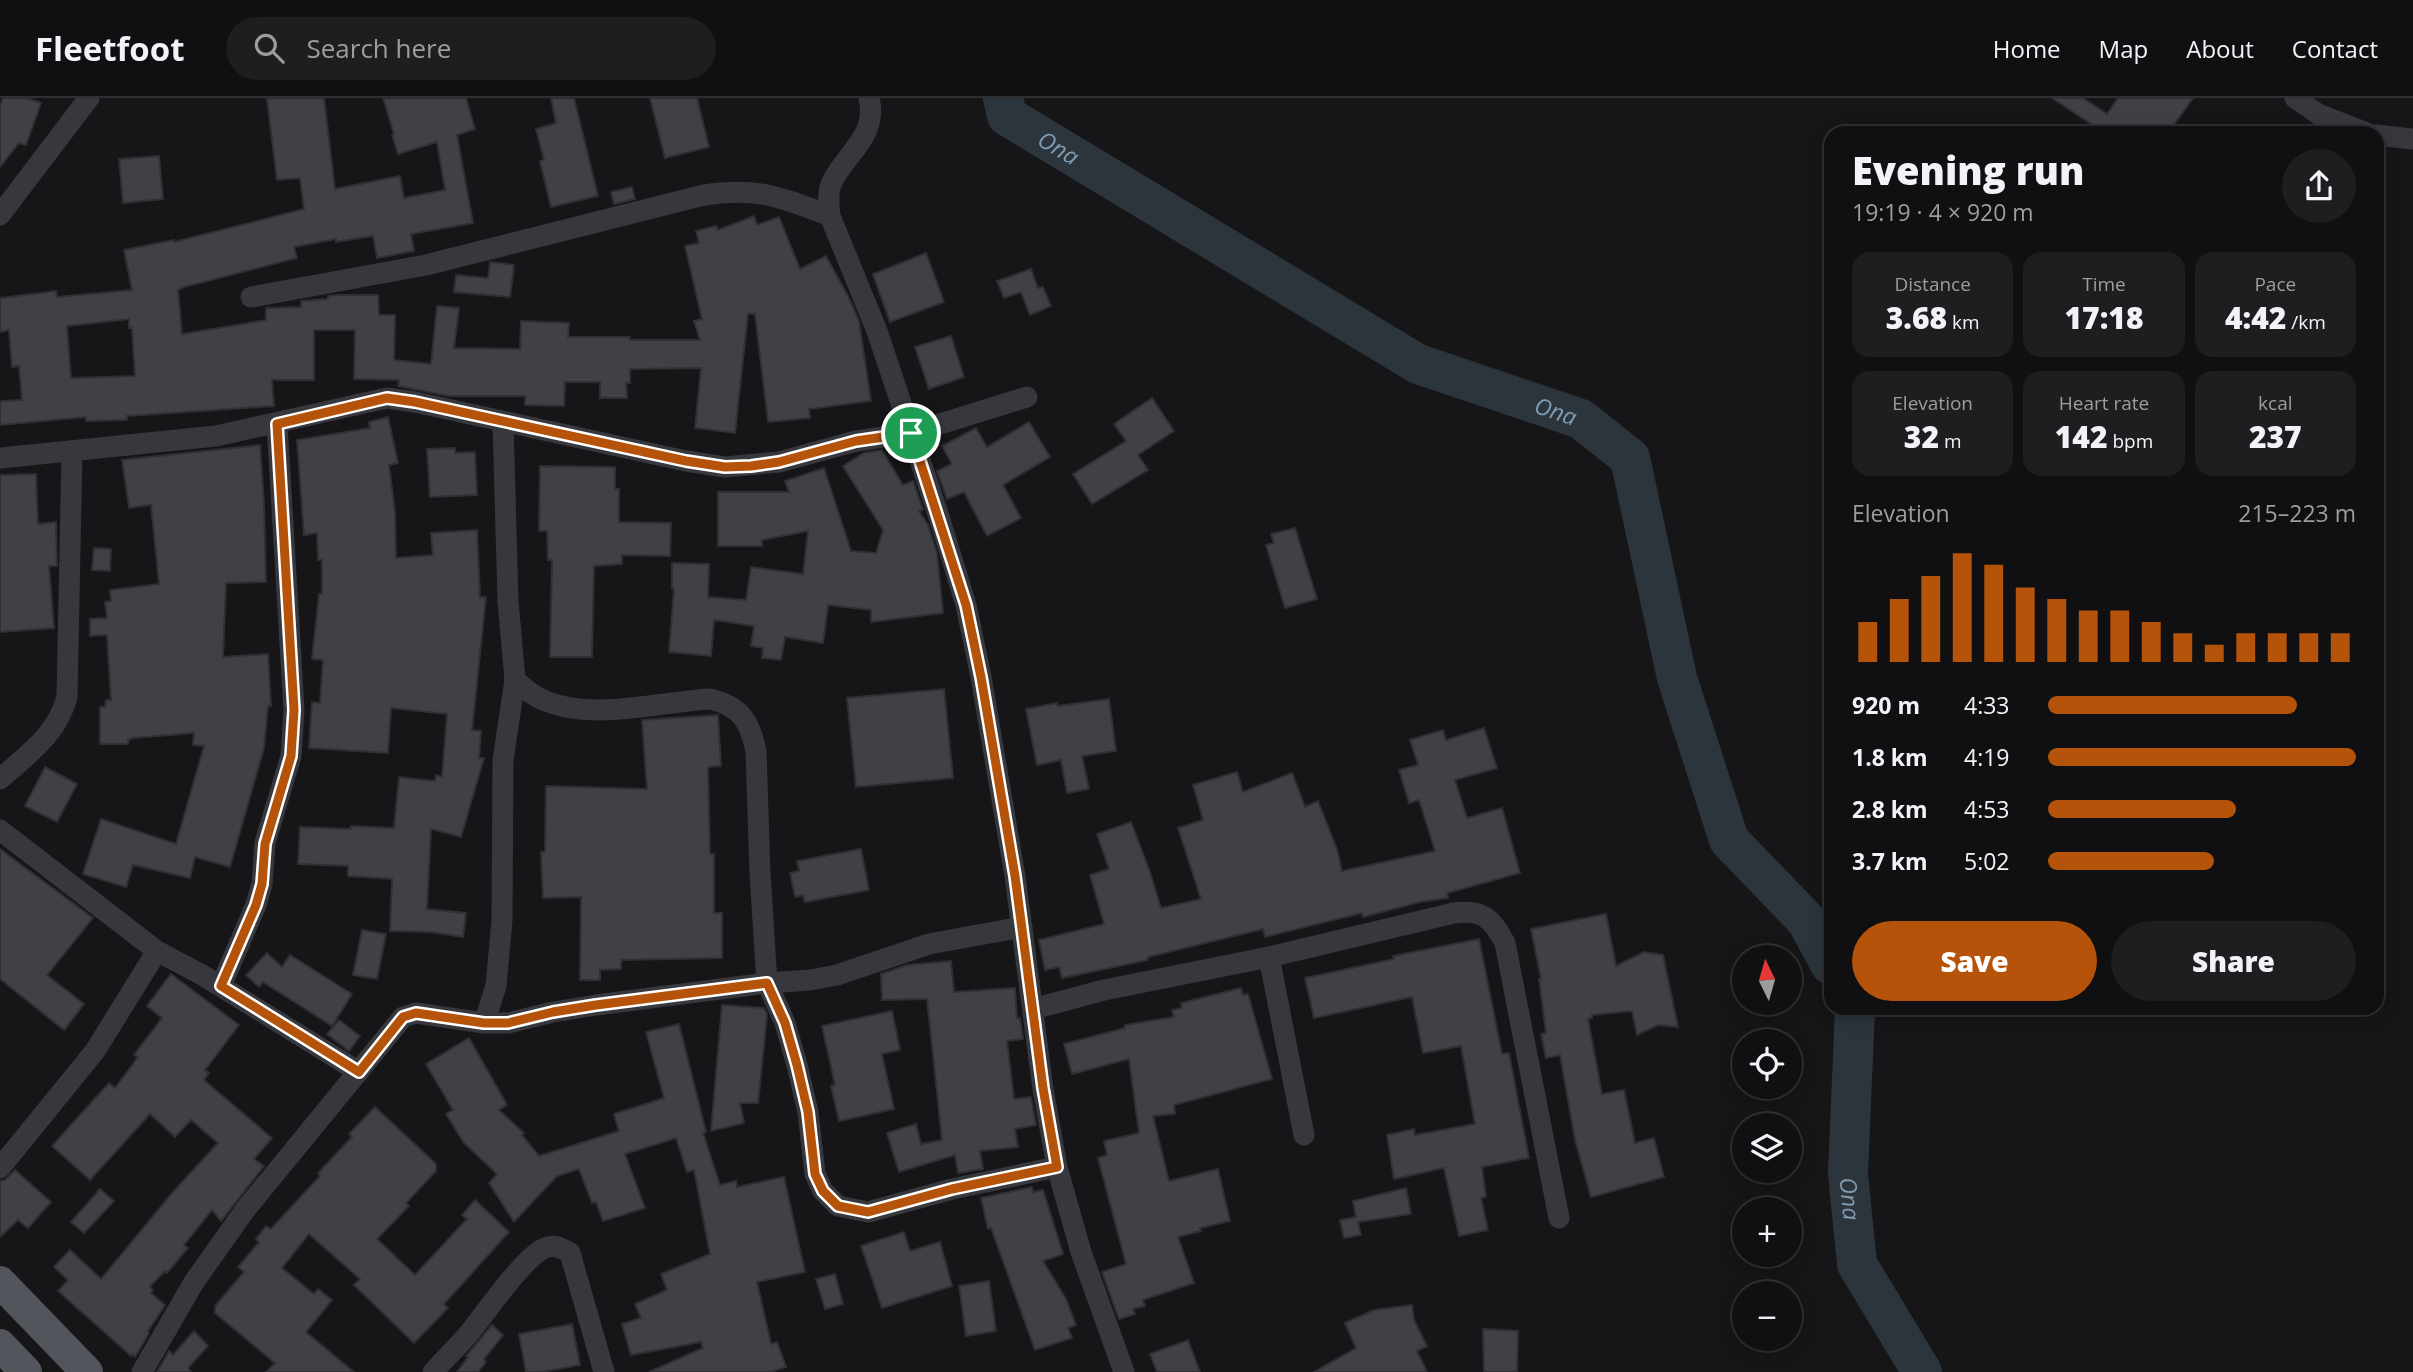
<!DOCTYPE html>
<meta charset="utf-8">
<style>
:root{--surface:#101012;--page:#1e1e20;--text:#f1f3f6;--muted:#9c9d9f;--line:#303032;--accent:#b45309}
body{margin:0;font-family:"Open Sans",sans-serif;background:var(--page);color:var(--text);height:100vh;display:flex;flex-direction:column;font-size:26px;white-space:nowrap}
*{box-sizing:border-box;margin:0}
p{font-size:23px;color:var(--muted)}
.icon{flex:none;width:38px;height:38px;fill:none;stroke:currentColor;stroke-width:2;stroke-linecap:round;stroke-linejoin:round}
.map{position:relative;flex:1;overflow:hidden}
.side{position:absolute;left:1824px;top:28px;width:560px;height:889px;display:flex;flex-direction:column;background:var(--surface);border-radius:21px;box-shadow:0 4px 18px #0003,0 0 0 2px var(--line)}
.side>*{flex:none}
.needle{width:46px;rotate:355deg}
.controls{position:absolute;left:1732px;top:847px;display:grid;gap:14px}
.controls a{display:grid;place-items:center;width:70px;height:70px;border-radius:50%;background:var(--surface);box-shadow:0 4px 18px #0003,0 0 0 2px var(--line);font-size:35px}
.pin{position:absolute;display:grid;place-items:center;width:60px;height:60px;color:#fff;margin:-30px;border:4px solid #fff;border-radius:50%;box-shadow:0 2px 7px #0007}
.round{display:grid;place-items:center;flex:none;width:74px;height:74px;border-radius:37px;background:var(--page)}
.head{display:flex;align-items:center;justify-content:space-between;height:119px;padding:0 28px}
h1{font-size:38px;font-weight:800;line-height:52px}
.figures{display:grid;grid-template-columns:repeat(3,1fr);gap:10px;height:119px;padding:7px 28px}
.figures div{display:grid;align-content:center;border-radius:18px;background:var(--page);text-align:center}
.figures b{font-size:30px;font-weight:800}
.figures small{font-size:19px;font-weight:400}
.figures p{font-size:19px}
.chart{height:196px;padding:14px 28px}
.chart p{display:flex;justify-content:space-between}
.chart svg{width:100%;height:126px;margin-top:7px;stroke:var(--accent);stroke-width:6}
.action{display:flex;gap:14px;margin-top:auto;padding:14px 28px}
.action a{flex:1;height:80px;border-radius:42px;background:var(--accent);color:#fff;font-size:28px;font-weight:800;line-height:80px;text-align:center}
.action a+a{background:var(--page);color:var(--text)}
ul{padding:0 28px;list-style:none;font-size:23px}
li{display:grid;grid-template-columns:112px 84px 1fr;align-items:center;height:52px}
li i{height:18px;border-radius:9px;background:var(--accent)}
header{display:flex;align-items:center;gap:42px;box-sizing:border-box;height:98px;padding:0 35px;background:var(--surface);border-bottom:2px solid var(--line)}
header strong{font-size:33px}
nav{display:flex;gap:38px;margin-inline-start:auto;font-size:24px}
.search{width:490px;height:63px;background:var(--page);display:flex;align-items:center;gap:18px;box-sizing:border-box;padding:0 24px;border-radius:38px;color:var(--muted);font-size:26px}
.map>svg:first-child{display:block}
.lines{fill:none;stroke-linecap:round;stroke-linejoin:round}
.river{stroke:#2c353c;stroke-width:40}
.building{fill:#404145;stroke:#303034;stroke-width:2;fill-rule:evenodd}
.street{stroke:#37383d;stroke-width:21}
.primary{stroke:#53555c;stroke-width:32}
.route-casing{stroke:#fff;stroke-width:14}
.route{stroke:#b45309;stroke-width:9}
.labels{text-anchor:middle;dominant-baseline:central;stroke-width:5;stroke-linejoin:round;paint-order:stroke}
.water-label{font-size:23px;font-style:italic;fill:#7f9bb3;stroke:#111113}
</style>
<header>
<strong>Fleetfoot</strong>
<div class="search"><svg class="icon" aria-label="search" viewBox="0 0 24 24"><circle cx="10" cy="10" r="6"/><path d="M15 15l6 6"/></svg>Search here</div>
<nav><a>Home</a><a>Map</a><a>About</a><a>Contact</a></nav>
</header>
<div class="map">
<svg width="2413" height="1274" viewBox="0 0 2413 1274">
<rect width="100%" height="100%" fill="#161618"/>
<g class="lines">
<g class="river">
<path id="s1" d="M 1003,0 L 1007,18 L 1418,266 L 1581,321 L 1630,360 L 1677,580 L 1729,742 L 1807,823 L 1830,866"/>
<path id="s2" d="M 1855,910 L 1848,1076 L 1857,1166 L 1922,1274"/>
</g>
</g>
<g class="building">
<path d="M 3,0 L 26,0 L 41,5 L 26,47 L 19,45 L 0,69 L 0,8 Z"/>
<path d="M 276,0 L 324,0 L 335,91 L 400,78 L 404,100 L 445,92 L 437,44 L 398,56 L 392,37 L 394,36 L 383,0 L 466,0 L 475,31 L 457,37 L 473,125 L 411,136 L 414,153 L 377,160 L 373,138 L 336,144 L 336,141 L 294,149 L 297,160 L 184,189 L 178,192 L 182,236 L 266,222 L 266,210 L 301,209 L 301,203 L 328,201 L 328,198 L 337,197 L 378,197 L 379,217 L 395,217 L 394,262 L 431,266 L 437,208 L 459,210 L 454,250 L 520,251 L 521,223 L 569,225 L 568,239 L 630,239 L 630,242 L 700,242 L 694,223 L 702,221 L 685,148 L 699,145 L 696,133 L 716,128 L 718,132 L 754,118 L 757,127 L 779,119 L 800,171 L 826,158 L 849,200 L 859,223 L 871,303 L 809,311 L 810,320 L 768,324 L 755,216 L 748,216 L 735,335 L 695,330 L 701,270 L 630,271 L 630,285 L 626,285 L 627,300 L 600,300 L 600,284 L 565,284 L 564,308 L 525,307 L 525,298 L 449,298 L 398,288 L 399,282 L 354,281 L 355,232 L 314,232 L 314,282 L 272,282 L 274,308 L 127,318 L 127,322 L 86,323 L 86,319 L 0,327 L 0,303 L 22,302 L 19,268 L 12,269 L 9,232 L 0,234 L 0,200 L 56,193 L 57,199 L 132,192 L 124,152 L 174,142 L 174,144 L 304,111 L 300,80 L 277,82 L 267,1 ZM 129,221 L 129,230 L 132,230 L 135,278 L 71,280 L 67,228 Z"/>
<path d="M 551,0 L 574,0 L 598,98 L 551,109 L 540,63 L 544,62 L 536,31 L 556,25 Z"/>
<path d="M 650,0 L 697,0 L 709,49 L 665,60 Z"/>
<path d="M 2052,0 L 2083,0 L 2107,16 L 2118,0 L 2193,0 L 2168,35 L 2093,35 L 2097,30 Z"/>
<path d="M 159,58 L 163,101 L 123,105 L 119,61 Z"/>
<path d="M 632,89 L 635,101 L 614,106 L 611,94 Z"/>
<path d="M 926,155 L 944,204 L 890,224 L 873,176 Z"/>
<path d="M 490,164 L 514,167 L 510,199 L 454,194 L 456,177 L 488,180 Z"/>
<path d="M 1031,171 L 1038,190 L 1043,189 L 1051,208 L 1030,217 L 1021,194 L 1004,200 L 997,183 Z"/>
<path d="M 951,238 L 964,279 L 929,291 L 915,249 Z"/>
<path d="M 1152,300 L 1174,333 L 1138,357 L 1148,372 L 1092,406 L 1073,376 L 1126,343 L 1114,326 Z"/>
<path d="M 388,319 L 398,365 L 389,367 L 395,414 L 396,460 L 433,457 L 431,435 L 477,432 L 480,499 L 486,499 L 472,632 L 481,633 L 479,660 L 484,660 L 461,739 L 431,731 L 427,811 L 466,815 L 463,839 L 431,834 L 390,833 L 392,781 L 348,778 L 348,768 L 298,766 L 300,729 L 351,731 L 351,728 L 394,730 L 399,679 L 435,683 L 436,677 L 442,679 L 447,616 L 391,610 L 388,655 L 309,650 L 312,604 L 320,605 L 323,562 L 312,561 L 319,496 L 322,496 L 322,462 L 318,462 L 317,435 L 304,437 L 297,342 L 370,330 L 369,324 Z"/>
<path d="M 1029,324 L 1050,359 L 1003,387 L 1021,420 L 987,438 L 964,394 L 947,401 L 937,373 L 952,366 L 942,348 L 976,330 L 987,349 Z"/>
<path d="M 260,347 L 264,406 L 266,484 L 226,485 L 223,559 L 268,556 L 271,608 L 268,608 L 264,650 L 230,769 L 195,759 L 190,780 L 133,767 L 126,789 L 83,776 L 101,721 L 176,746 L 204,648 L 193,647 L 194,635 L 133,640 L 128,642 L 128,646 L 100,646 L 100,609 L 105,609 L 106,602 L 111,602 L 107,537 L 90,538 L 90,521 L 107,520 L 105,504 L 111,503 L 110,492 L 159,486 L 151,407 L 129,410 L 122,362 Z"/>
<path d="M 455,350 L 455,355 L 475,354 L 477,397 L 430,399 L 427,351 Z"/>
<path d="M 882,352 L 903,387 L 913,383 L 923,412 L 919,413 L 928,427 L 937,455 L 943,515 L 871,524 L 871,512 L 828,507 L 823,545 L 785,539 L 781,562 L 762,560 L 763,550 L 751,548 L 754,528 L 714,522 L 711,558 L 669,554 L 674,491 L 672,491 L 672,465 L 709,466 L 708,499 L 746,502 L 751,469 L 803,476 L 808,433 L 762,442 L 762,448 L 718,448 L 718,394 L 789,394 L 785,383 L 824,370 L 851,453 L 876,455 L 883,432 L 843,368 L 864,355 Z"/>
<path d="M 540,368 L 615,369 L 615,391 L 619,391 L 619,424 L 671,425 L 670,458 L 622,457 L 622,466 L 594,468 L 592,559 L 550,559 L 552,462 L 548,462 L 547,433 L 539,433 Z"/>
<path d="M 36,376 L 38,426 L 56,424 L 57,468 L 49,468 L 54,530 L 0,534 L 0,377 Z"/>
<path d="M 1295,430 L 1317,501 L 1285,510 L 1266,447 L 1274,445 L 1271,436 Z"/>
<path d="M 94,450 L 111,451 L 110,473 L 92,472 Z"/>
<path d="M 944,591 L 953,680 L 856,689 L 847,600 Z"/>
<path d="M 1109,601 L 1116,653 L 1082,658 L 1089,691 L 1067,695 L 1061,662 L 1037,667 L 1026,611 L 1057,605 L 1057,608 Z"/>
<path d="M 718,617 L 721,668 L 708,669 L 710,756 L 714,756 L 714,815 L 722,815 L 722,860 L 621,862 L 621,871 L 600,872 L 600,882 L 580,882 L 581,799 L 543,800 L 541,754 L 545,754 L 546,688 L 647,691 L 642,622 Z"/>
<path d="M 1484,630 L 1497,670 L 1455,682 L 1467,720 L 1502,710 L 1520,775 L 1447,795 L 1448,800 L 1420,804 L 1363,819 L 1362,815 L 1265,839 L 1263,831 L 1148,859 L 1148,862 L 1062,880 L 1059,869 L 1045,872 L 1039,842 L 1104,826 L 1090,777 L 1109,771 L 1097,736 L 1131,724 L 1150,774 L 1161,810 L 1201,801 L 1178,730 L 1203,722 L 1193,687 L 1237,674 L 1243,694 L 1292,675 L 1305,709 L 1318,703 L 1337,751 L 1342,773 L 1435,753 L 1419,702 L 1409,705 L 1399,672 L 1418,667 L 1410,642 L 1443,632 L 1446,642 Z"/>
<path d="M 45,669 L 77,686 L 57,724 L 25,708 Z"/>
<path d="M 0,751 L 93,820 L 47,877 L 84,906 L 64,932 L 0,881 Z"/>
<path d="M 861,751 L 869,792 L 805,804 L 803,797 L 795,799 L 790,775 L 799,773 L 797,763 Z"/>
<path d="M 1606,816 L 1616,868 L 1644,854 L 1663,857 L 1678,929 L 1658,927 L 1637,937 L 1632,913 L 1592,917 L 1592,920 L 1588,921 L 1602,996 L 1624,992 L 1635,1045 L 1654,1040 L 1664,1079 L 1591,1099 L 1575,1042 L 1560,957 L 1546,960 L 1541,936 L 1546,935 L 1539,881 L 1541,881 L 1531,831 Z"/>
<path d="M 362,832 L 386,836 L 377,881 L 353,877 Z"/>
<path d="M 1479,841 L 1502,956 L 1509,955 L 1529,1060 L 1482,1069 L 1486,1099 L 1481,1100 L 1488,1132 L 1459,1138 L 1444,1070 L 1394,1081 L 1387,1037 L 1414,1031 L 1415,1037 L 1475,1026 L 1461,948 L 1423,955 L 1412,899 L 1314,920 L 1305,880 L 1394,861 L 1393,858 Z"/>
<path d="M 267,855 L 282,869 L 290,857 L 352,896 L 332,928 L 263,884 L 259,889 L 246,877 Z"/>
<path d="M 951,863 L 954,894 L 1015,890 L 1017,920 L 1020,920 L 1023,941 L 1007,943 L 1014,1001 L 1031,999 L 1036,1027 L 1015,1031 L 1018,1049 L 980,1053 L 983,1071 L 958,1075 L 955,1057 L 899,1074 L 887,1035 L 916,1026 L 921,1046 L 942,1042 L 927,901 L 882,902 L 881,876 L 907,867 Z"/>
<path d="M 171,876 L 239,927 L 205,972 L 209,975 L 204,982 L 272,1040 L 254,1061 L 264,1068 L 221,1123 L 212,1112 L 184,1147 L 188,1150 L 167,1175 L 165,1173 L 150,1188 L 153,1192 L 151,1195 L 165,1207 L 148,1233 L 149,1235 L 135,1259 L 132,1256 L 131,1258 L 58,1193 L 68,1182 L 54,1169 L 70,1152 L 101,1181 L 173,1094 L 218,1045 L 191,1022 L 175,1039 L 150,1016 L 90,1082 L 52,1048 L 109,985 L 115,990 L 138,959 L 134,957 L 162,920 L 147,908 Z"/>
<path d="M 1241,890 L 1243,897 L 1248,896 L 1272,981 L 1174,1007 L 1175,1016 L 1153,1018 L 1169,1083 L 1218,1071 L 1230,1123 L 1200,1130 L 1201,1133 L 1178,1139 L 1194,1185 L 1143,1202 L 1145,1208 L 1133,1211 L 1135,1216 L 1119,1221 L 1102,1174 L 1126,1166 L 1098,1060 L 1107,1057 L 1104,1043 L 1139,1035 L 1129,961 L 1072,976 L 1064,946 L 1125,930 L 1125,927 L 1174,919 L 1172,912 L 1182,910 L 1181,905 Z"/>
<path d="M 722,907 L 764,910 L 767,916 L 764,948 L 758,1005 L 740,1005 L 744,1025 L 711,1033 Z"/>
<path d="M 892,913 L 900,952 L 882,956 L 894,1011 L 839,1023 L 831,988 L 835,987 L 822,928 Z"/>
<path d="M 339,922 L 360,938 L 349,953 L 327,936 Z"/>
<path d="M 679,926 L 706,1034 L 703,1035 L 720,1087 L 736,1083 L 737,1089 L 784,1079 L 805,1174 L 757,1184 L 771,1246 L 777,1244 L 786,1269 L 771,1274 L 649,1274 L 703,1250 L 701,1244 L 631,1257 L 622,1226 L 641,1220 L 635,1206 L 667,1192 L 661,1176 L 710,1156 L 694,1072 L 687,1074 L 676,1040 L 625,1056 L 645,1110 L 603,1123 L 596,1104 L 592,1105 L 579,1071 L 557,1078 L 514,1124 L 489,1085 L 497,1076 L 464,1045 L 446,1016 L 453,1012 L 426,966 L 469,940 L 507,1007 L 499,1012 L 524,1035 L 522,1037 L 539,1058 L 619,1033 L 614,1016 L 664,1000 L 646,934 Z"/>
<path d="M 375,1009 L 436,1066 L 436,1073 L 406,1105 L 409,1108 L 377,1141 L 415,1177 L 467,1121 L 462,1117 L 475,1102 L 509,1134 L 444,1206 L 448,1210 L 414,1245 L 354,1187 L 360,1181 L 309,1136 L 282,1170 L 314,1196 L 318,1191 L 332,1202 L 306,1234 L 354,1274 L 266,1274 L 275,1265 L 215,1215 L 215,1208 L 244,1174 L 238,1169 L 259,1144 L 256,1141 L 266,1128 L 271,1131 L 320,1078 L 318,1075 L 352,1039 L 349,1036 Z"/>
<path d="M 15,1072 L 51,1104 L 28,1130 L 18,1122 L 0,1139 L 0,1083 L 5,1082 Z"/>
<path d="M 1032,1089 L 1033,1094 L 1043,1092 L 1063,1156 L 1043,1163 L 1066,1201 L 1076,1227 L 1068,1230 L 1072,1240 L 1035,1252 L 991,1130 L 988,1131 L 981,1100 Z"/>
<path d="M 1406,1090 L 1411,1116 L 1358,1124 L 1361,1137 L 1344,1140 L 1340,1122 L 1356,1119 L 1353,1103 Z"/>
<path d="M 100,1091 L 114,1103 L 84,1135 L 71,1124 Z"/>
<path d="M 904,1134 L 910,1153 L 940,1144 L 952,1188 L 882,1210 L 861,1148 Z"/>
<path d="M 835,1176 L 843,1206 L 825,1211 L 816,1181 Z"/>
<path d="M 989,1183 L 996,1233 L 966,1238 L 959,1188 Z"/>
<path d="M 1412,1207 L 1414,1222 L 1427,1248 L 1417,1253 L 1427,1274 L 1314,1274 L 1356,1250 L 1345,1225 L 1374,1212 Z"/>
<path d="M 572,1226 L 580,1267 L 542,1274 L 526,1274 L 519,1236 Z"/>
<path d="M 492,1227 L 503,1237 L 484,1261 L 486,1264 L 478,1274 L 457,1274 L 468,1259 L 466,1258 Z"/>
<path d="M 1483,1231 L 1518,1233 L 1517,1274 L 1484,1274 Z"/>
<path d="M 194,1233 L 208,1248 L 188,1270 L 191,1274 L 157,1274 L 169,1253 L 173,1257 Z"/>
<path d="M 1188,1242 L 1200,1274 L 1157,1274 L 1150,1256 Z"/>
</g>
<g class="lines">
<g class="street">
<path d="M 869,0 C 878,38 847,54 832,84 C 827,94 829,107 830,118 L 877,233 L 940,422 L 966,507 L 981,579 L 1015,778 L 1043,991 L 1057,1069 L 1081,1154 L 1124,1274"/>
<path d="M 2295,0 L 2318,16 L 2367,35"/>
<path d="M 2376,37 L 2413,41"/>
<path d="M 0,117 L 89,0"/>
<path d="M 251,199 L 426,167 L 704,97 C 758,89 781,99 830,118"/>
<path d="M 0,360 L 216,338 L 387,300 L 415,304 L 686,363 L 725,369 L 779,364 L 856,343 L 911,335 L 1027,299"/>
<path d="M 515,582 C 523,589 531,597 541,601 C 590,624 658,604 710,601 C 740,608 750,623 756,653 L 760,776 L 767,885 L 785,925 L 797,967 L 808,1014 L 815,1076 L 823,1093 L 838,1108 L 868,1114 L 952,1091 L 1057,1069"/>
<path d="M 0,681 C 28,656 57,637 67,599 L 72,353"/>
<path d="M 0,732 L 157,853 L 204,878 L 359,974"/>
<path d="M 1269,859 L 1304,1037"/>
<path d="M 221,888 L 256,807 L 262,786 L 265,745 L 291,658 L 294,612 L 277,326"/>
<path d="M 1033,911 L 1104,892 L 1269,859 L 1454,815 C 1482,811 1492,820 1505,845 L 1559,1120"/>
<path d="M 484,925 L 496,888 L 502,822 L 503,662 L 515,582 L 508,503 L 503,325"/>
<path d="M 0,1070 L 95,953 L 157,853"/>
<path d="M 142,1274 L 194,1184 L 245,1112 L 403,919 L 416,915 L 484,925 L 508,925 L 553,914 L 596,907 L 767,885 L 810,882 L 837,877 L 929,846 L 1022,829"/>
<path d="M 433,1274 C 444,1262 455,1251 466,1239 C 483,1219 523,1159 545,1150 C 554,1146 562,1150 570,1155 L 604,1274"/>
</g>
<g class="primary">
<path d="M 0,1184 L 87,1274"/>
<path d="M 0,1247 L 26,1274"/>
</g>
</g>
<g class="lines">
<defs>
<path id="route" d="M 387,300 L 415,304 L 686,363 L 725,369 L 751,368 L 779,364 L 856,343 L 911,335 L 966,507 L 981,579 L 1015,778 L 1043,990 L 1057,1069 L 952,1091 L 868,1114 L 838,1108 L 823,1093 L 815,1076 L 808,1014 L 797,967 L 785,925 L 767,885 L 596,907 L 553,914 L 508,925 L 484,925 L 416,915 L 403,919 L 359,974 L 221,888 L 256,807 L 262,786 L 265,746 L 291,658 L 294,612 L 277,326 Z"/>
</defs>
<use href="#route" class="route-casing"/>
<use href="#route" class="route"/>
</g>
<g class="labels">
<g class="water-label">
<text stroke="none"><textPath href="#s1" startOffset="79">Ona</textPath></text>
<text stroke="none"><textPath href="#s1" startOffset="644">Ona</textPath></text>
<text stroke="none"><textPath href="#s2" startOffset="191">Ona</textPath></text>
</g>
</g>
</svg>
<div class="controls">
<a><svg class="needle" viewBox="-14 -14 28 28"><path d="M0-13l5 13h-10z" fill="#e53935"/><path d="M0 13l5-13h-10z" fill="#9c9d9f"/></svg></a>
<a><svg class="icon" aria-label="locate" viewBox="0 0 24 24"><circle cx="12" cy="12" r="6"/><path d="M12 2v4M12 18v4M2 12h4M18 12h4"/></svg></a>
<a><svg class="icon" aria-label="layers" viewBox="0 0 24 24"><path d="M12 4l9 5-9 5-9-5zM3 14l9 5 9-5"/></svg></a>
<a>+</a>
<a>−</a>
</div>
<div class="pin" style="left:911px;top:335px;background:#1e9e55"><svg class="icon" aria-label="arrive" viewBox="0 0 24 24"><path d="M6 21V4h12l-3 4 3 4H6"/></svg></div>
<section class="side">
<div class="head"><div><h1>Evening run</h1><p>19:19 · 4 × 920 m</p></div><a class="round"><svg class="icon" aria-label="share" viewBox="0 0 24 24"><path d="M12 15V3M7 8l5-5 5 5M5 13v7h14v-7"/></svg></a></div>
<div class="figures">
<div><p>Distance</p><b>3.68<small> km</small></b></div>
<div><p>Time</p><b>17:18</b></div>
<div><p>Pace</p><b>4:42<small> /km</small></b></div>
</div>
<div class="figures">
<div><p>Elevation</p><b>32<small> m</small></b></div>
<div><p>Heart rate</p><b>142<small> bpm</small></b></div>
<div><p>kcal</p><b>237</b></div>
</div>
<div class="chart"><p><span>Elevation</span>215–223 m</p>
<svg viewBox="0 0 160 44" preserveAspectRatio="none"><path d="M5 44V30M15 44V22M25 44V14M35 44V6M45 44V10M55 44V18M65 44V22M75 44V26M85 44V26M95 44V30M105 44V34M115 44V38M125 44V34M135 44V34M145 44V34M155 44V34"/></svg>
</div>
<ul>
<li><b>920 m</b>4:33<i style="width:81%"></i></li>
<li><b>1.8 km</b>4:19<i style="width:100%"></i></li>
<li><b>2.8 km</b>4:53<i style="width:61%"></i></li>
<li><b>3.7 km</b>5:02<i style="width:54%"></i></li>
</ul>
<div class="action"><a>Save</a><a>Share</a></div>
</section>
</div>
